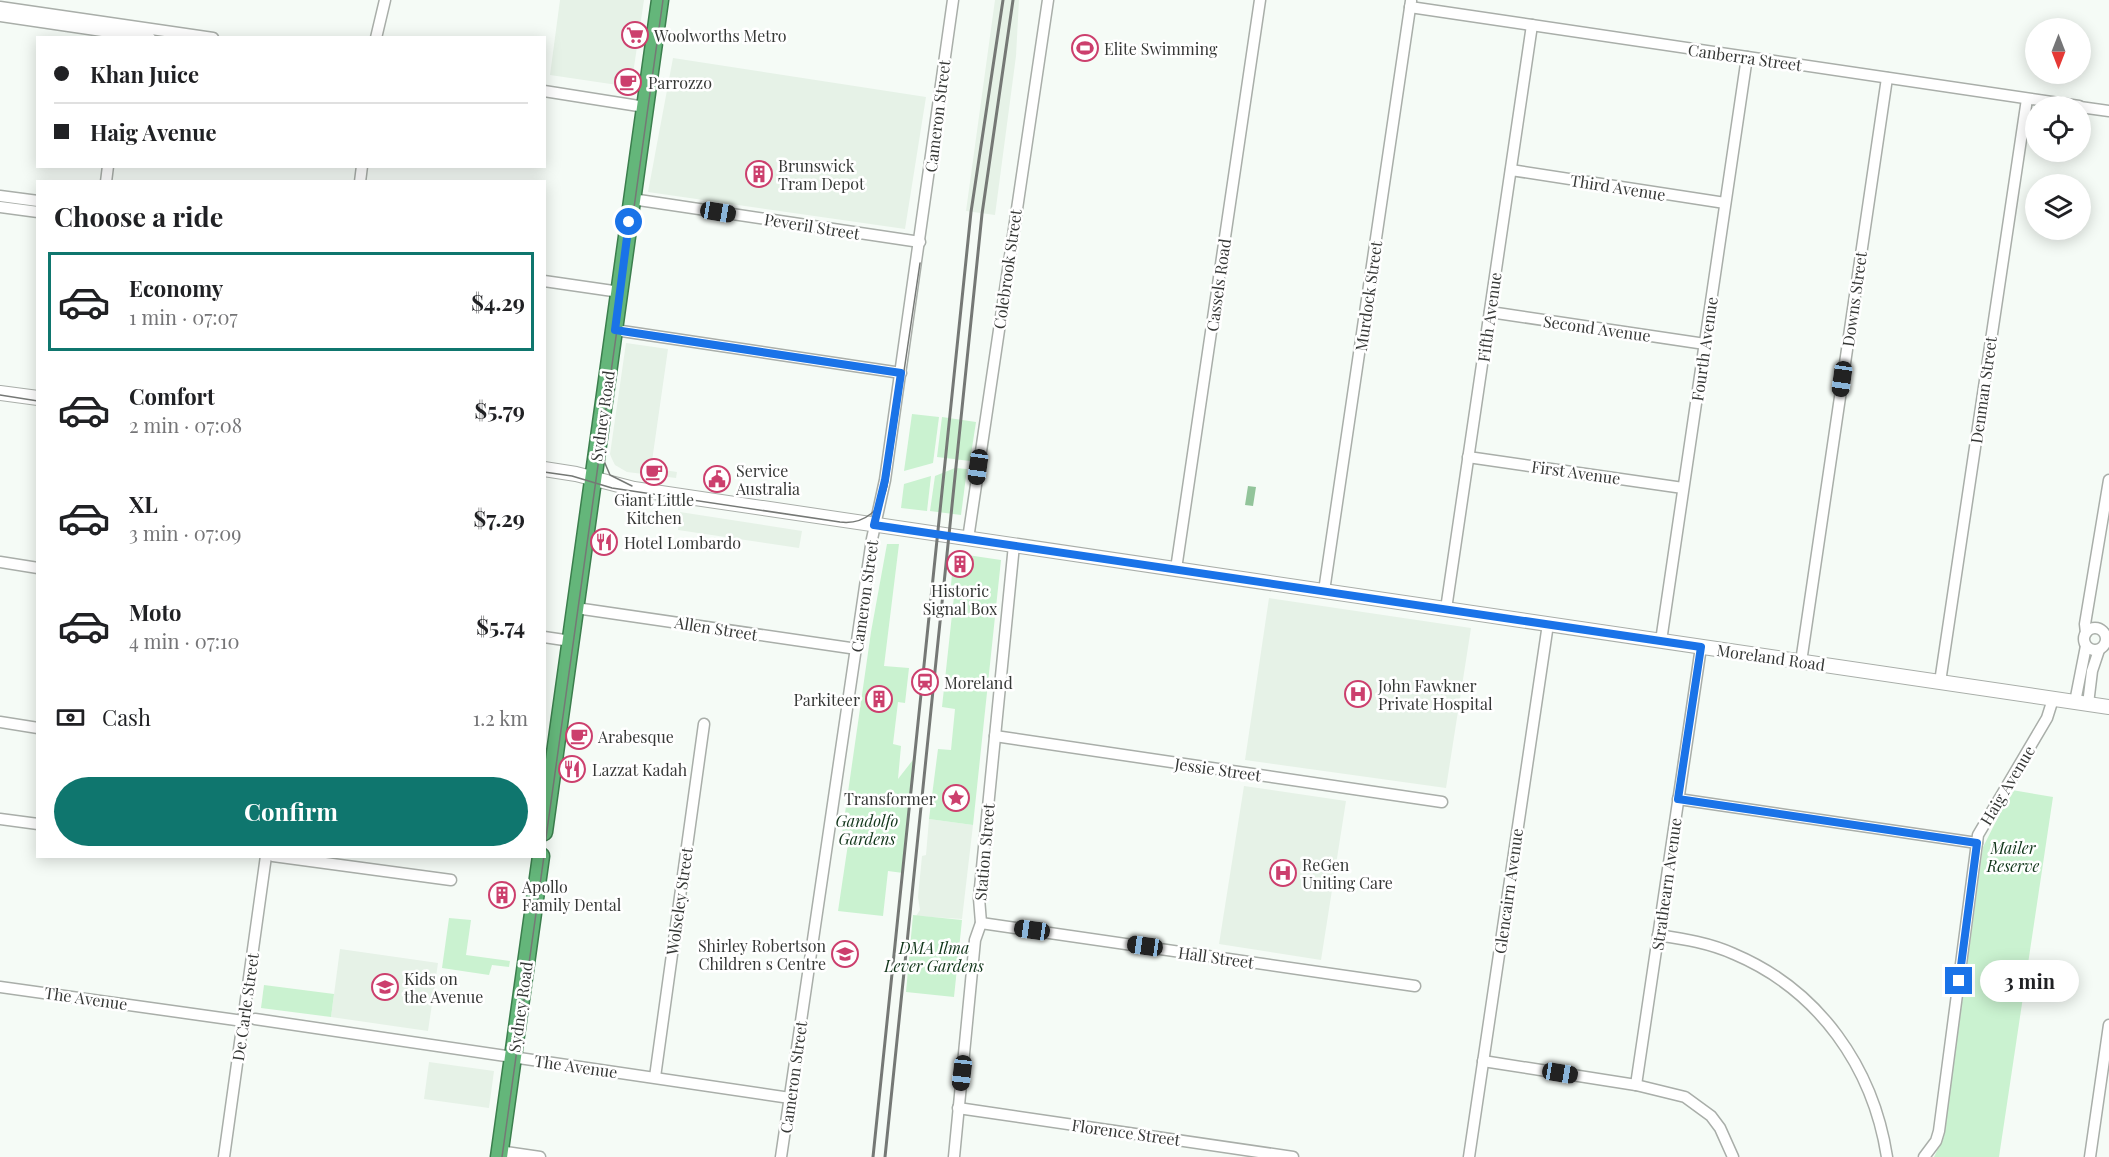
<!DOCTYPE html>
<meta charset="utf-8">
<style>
body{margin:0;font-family:"Playfair Display",serif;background:#f2f2f2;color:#202124;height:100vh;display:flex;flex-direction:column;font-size:22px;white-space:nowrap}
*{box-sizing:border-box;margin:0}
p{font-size:20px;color:#757577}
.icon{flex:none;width:33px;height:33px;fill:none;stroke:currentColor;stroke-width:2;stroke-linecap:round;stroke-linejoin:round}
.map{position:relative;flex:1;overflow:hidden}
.side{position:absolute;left:36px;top:180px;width:510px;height:678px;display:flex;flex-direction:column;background:#fff;border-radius:0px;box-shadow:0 3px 15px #0003}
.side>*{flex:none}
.top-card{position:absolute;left:36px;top:36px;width:510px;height:132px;border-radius:0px;box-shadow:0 3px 15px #0003;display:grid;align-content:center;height:132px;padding:0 18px;background:#fff}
.needle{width:39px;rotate:180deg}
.controls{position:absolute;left:2025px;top:18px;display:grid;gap:12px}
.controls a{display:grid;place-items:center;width:66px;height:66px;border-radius:50%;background:#fff;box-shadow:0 3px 15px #0003;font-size:30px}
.end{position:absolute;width:27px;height:27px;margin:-14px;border:8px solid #1a73e8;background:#fff;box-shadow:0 0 0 3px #fff}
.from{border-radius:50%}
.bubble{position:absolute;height:42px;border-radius:21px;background:#fff;box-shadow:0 3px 15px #0003;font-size:20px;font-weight:700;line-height:42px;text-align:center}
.car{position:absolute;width:18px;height:36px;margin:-18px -9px;border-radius:8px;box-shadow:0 0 4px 2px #0007;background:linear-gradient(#222 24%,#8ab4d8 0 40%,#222 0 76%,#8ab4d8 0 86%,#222 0)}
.top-card b{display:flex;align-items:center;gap:21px;height:57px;font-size:22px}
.top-card b+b{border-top:2px solid #e0e0e0}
.top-card i{width:15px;height:15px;background:#202124}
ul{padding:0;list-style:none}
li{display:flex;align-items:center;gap:18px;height:99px;margin:0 12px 9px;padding:0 6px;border:3px solid transparent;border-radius:0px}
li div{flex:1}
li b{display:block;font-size:22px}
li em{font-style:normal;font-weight:700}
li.on{border-color:#0f766e}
li>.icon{width:54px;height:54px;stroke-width:1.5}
h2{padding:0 18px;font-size:27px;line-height:72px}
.pay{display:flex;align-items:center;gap:15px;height:66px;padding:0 18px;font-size:22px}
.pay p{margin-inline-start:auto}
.button{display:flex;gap:12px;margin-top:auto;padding:12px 18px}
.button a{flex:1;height:69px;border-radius:36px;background:#0f766e;color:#fff;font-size:24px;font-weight:700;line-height:69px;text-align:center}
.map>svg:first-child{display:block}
</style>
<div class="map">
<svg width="2109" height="1157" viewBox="0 0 2109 1157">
<rect width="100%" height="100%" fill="#f5fbf6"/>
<g fill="#e6f2e7">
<path d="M560,0H644L631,87L550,75Z"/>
<path d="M995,0H1019L1016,56L995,215L966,211Z"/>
<path d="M673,58L926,97L905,229L648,192Z"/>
<path d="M626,343L668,349L651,468L677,472L676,478L627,472L615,465L612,459L610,454Z"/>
<path d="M680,512L802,531L799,548L678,530Z"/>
<path d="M1269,598L1471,628L1446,788L1245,760Z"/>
<path d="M1244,786L1346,801L1321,960L1219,944Z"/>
<path d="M929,819L973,825L962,919L916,916L920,910L918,897L922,856L926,855Z"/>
<path d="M340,949L438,963L428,1031L331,1017Z"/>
<path d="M429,1062L494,1071L489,1108L424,1099Z"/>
</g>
<g fill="#caf2d0">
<path d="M912,414L939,417L933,463L904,471Z"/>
<path d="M942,417L976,422L970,461L937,457Z"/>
<path d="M955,468L967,469L961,515L930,511L935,476Z"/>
<path d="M931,476L927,511L901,508L904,484Z"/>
<path d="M887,544H899L884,666L909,668L905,703L898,702L893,744L901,746L898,779L916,756L903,873L888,871L883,916L838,911L848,844L842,834L871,632Z"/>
<path d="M954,553L1001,560L973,825L929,819L938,749L951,750L955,709L942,707L954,596L950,595Z"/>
<path d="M2012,790L2053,797L1999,1157H1934L1944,1136L1983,847Z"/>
<path d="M913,915L962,920L954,997L906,992Z"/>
<path d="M449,918L471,920L466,955L510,961L509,967L492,965L489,975L442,968Z"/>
<path d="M264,985L334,994L331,1017L261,1008Z"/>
</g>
<path fill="#92c49a" d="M1248,486L1256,487L1253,506L1245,505Z"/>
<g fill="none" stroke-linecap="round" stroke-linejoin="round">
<defs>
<g id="minor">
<path d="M0,7L213,38"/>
<path d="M1410,7L2079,106"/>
<path d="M0,16L150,38"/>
<path d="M376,38L385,0"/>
<path d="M544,91L645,107"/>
<path d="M2080,107L2109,111"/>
<path d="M1511,170L1725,203"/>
<path d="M106,182L108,166"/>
<path d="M360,182L362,166"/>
<path d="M0,196L38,201"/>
<path d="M632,199L920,242"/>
<path d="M0,207L38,212"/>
<path d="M544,281L620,292"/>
<path d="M1490,312L1705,344"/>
<path d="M615,330L901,373"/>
<path d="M1468,457L1683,488"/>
<path d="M968,539L1048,0"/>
<path d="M0,562L38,568"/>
<path d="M1176,569L1260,0"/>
<path d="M1324,591L1411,1"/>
<path d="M576,608L857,649"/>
<path d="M1446,609L1532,25"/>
<circle cx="2095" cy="639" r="11"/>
<path d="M2086,633L2085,624L2109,480"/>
<path d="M544,637L571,641"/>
<path d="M1661,641L1747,57"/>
<path d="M1801,662L1887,78"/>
<path d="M1940,682L2027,99"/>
<path d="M2075,702L2086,646"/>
<path d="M2088,704L2092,671L2099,650"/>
<path d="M0,722L38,728"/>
<path d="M995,736L1442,802"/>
<path d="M1678,799L1977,843"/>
<path d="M0,819L38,824"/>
<path d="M273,856L451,880"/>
<path d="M981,923L1415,986"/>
<path d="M1658,935C1684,939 1710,943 1734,954C1819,990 1873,1067 1887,1157"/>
<path d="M0,987L243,1021"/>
<path d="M255,1019L790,1098"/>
<path d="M1483,1061L1636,1085L1685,1097L1711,1116L1720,1128L1733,1157"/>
<path d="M655,1077L704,724"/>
<path d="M1636,1085L1701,647"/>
<path d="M958,1108L1293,1157"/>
<path d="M500,1151L540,1157"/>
<path d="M224,1157L266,856"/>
<path d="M781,1157L872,539L885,480L953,0"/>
<path d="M954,1157L975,940L981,923L979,898L1014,545"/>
<path d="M1469,1157L1548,624"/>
<path d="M1924,1157L1936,1141L1939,1131L1978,835L2047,718L2053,699"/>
<path d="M2090,1157L2109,1025"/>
</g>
<g id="secondary">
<path d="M0,393L38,398"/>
<path d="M544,469L576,474L634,489L2109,707"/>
</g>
<g id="trunk">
<path d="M544,832L660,0"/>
<path d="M499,1157L541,856"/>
</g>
</defs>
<use href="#minor" stroke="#a9aea9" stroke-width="13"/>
<use href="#secondary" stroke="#a9aea9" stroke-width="16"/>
<use href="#trunk" stroke="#3b7e4d" stroke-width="19"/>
<use href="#minor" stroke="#fff" stroke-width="10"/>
<use href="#secondary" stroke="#fff" stroke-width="14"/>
<use href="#trunk" stroke="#64b67a" stroke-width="16"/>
<g stroke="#757875" stroke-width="1.5">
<path d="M0,395L38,401"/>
<path d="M601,454L610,475L632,486"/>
<path d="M544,472L572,476L612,488L840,522C865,525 882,509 887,486L920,263"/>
<path d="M544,852L663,0"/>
<path d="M502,1157L544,856"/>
</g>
<g stroke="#757875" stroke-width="3">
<path d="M873,1157L971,212L1003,0"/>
<path d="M885,1157L982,214L1013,0"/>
</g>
</g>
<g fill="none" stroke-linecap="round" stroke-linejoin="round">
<path stroke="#1a73e8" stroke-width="8" d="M629,222L615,330L901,373L885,480L874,525L1701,647L1678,799L1977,843L1959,981"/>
</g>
<defs>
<symbol id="supermarket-ring" viewBox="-11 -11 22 22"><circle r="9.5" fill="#fff" stroke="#cc3f6d" stroke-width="1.5"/><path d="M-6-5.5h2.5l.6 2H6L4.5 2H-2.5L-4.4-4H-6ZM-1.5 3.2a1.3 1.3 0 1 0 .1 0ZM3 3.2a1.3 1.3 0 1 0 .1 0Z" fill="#cc3f6d"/></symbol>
<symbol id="stadium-ring" viewBox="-11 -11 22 22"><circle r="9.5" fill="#fff" stroke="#cc3f6d" stroke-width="1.5"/><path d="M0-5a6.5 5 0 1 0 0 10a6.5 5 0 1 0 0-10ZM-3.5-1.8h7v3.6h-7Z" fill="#cc3f6d"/></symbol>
<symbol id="cafe-ring" viewBox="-11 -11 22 22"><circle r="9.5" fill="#fff" stroke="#cc3f6d" stroke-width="1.5"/><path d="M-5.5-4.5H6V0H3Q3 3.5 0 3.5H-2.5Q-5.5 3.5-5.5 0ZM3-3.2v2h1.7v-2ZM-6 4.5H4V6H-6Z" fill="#cc3f6d"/></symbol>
<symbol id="building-ring" viewBox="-11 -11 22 22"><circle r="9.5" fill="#fff" stroke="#cc3f6d" stroke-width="1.5"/><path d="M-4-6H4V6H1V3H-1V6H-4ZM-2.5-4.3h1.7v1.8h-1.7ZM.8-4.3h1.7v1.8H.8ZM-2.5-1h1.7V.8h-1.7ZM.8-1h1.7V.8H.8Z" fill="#cc3f6d"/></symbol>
<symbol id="civic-ring" viewBox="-11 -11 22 22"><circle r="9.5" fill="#fff" stroke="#cc3f6d" stroke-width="1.5"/><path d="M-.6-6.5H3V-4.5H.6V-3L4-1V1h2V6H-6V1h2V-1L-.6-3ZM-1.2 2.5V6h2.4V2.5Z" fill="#cc3f6d"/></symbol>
<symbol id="restaurant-ring" viewBox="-11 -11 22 22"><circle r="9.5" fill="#fff" stroke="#cc3f6d" stroke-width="1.5"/><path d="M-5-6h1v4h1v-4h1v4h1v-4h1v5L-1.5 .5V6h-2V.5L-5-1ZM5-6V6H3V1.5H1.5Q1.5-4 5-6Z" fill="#cc3f6d"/></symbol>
<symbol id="station-ring" viewBox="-11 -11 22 22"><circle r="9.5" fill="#fff" stroke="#cc3f6d" stroke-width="1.5"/><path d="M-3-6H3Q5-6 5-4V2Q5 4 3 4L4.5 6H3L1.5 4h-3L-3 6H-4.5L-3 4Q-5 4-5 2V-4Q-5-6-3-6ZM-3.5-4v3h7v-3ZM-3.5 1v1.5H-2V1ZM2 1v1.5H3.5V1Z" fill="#cc3f6d"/></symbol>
<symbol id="hospital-ring" viewBox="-11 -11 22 22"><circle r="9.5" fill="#fff" stroke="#cc3f6d" stroke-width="1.5"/><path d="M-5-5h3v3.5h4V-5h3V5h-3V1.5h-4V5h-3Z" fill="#cc3f6d"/></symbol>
<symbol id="sight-ring" viewBox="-11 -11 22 22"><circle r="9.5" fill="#fff" stroke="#cc3f6d" stroke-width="1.5"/><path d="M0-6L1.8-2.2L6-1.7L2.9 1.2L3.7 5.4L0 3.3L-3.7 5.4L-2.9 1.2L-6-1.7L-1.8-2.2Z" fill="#cc3f6d"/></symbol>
<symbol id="school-ring" viewBox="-11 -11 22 22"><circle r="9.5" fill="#fff" stroke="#cc3f6d" stroke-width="1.5"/><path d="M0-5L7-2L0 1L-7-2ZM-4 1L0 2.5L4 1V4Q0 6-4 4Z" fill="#cc3f6d"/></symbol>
</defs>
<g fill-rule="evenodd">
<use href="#supermarket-ring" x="620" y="20" width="30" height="30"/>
<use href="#stadium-ring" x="1070" y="33" width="30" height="30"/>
<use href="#cafe-ring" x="613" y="67" width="30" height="30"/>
<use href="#building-ring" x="744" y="159" width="30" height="30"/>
<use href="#cafe-ring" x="639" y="457" width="30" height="30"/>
<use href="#civic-ring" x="702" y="464" width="30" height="30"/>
<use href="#restaurant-ring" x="589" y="527" width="30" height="30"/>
<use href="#building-ring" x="945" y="549" width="30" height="30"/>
<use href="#station-ring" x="910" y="667" width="30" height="30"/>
<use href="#hospital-ring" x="1343" y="679" width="30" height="30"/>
<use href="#building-ring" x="864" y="684" width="30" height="30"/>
<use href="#cafe-ring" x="564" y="721" width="30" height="30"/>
<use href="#restaurant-ring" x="557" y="754" width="30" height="30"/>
<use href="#sight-ring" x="941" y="783" width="30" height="30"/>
<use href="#hospital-ring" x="1268" y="858" width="30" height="30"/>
<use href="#building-ring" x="487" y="880" width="30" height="30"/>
<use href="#school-ring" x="830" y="939" width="30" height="30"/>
<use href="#school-ring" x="370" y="972" width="30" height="30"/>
</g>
<g text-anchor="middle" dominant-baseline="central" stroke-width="5" stroke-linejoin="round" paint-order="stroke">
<g font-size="16" fill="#363836" stroke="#fff" text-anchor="start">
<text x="654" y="35">Woolworths Metro</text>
<text x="1104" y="48">Elite Swimming</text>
<text x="648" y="82">Parrozzo</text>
<text x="778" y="165">Brunswick<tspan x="778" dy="18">Tram Depot</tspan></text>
<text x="736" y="470">Service<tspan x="736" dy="18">Australia</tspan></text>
<text x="654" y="499" text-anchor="middle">Giant Little<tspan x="654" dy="18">Kitchen</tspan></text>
<text x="624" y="542">Hotel Lombardo</text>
<text x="960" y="590" text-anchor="middle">Historic<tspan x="960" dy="18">Signal Box</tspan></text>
<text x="944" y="682">Moreland</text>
<text x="1378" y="685">John Fawkner<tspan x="1378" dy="18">Private Hospital</tspan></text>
<text x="860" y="699" text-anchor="end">Parkiteer</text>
<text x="598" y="736">Arabesque</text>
<text x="592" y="769">Lazzat Kadah</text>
<text x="936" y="798" text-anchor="end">Transformer</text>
<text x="1302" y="864">ReGen<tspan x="1302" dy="18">Uniting Care</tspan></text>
<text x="522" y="886">Apollo<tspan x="522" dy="18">Family Dental</tspan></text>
<text x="826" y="945" text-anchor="end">Shirley Robertson<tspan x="826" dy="18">Children s Centre</tspan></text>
<text x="404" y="978">Kids on<tspan x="404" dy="18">the Avenue</tspan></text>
</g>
<g font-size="16" fill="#363836" stroke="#fff">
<text transform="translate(1745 57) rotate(8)">Canberra Street</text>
<text transform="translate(937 116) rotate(-83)">Cameron Street</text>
<text transform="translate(1618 187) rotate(9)">Third Avenue</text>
<text transform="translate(812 226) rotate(9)">Peveril Street</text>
<text transform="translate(1007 269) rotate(-82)">Colebrook Street</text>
<text transform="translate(1218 285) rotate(-82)">Cassels Road</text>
<text transform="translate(1368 296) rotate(-82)">Murdock Street</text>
<text transform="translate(1854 299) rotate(-82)">Downs Street</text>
<text transform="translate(1489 317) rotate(-82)">Fifth Avenue</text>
<text transform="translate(1597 328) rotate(8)">Second Avenue</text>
<text transform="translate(1704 349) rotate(-82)">Fourth Avenue</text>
<text transform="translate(1983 390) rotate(-82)">Denman Street</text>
<text transform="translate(602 416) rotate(-82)">Sydney Road</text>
<text transform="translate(1576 472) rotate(8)">First Avenue</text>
<text transform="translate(864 596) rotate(-82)">Cameron Street</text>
<text transform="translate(716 628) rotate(9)">Allen Street</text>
<text transform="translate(1771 657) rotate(8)">Moreland Road</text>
<text transform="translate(1218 769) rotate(8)">Jessie Street</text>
<text transform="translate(2007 785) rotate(-59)">Haig Avenue</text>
<text transform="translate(984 852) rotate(-85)">Station Street</text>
<text transform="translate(1666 884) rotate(-82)">Strathearn Avenue</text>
<text transform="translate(1508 891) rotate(-82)">Glencairn Avenue</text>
<text transform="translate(679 901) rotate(-82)">Wolseley Street</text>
<text transform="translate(1216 957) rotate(8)">Hall Street</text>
<text transform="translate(86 998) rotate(8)">The Avenue</text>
<text transform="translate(245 1007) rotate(-82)">De Carle Street</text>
<text transform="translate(520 1007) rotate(-82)">Sydney Road</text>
<text transform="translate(576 1066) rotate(8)">The Avenue</text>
<text transform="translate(793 1077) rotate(-82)">Cameron Street</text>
<text transform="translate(1126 1132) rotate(8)">Florence Street</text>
</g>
<g font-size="16" font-style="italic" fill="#103519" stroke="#fff">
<text x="867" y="820">Gandolfo<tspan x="867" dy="18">Gardens</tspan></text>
<text x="2013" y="847">Mailer<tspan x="2013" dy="18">Reserve</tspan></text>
<text x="934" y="947">DMA Ilma<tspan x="934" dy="18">Lever Gardens</tspan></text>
</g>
</g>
</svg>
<div class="controls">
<a><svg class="needle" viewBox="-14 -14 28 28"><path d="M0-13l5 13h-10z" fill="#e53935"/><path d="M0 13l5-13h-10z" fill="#757577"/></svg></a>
<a><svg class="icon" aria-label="locate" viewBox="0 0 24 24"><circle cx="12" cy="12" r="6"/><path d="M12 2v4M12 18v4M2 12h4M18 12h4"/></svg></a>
<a><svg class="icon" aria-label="layers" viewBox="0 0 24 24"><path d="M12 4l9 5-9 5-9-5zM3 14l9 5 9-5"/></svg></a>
</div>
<i class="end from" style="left:629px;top:222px"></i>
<i class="end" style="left:1959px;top:981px"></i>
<div class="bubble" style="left:1980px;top:960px;width:99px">3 min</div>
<i class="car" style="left:718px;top:212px;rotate:99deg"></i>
<i class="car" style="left:1842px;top:379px;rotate:188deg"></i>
<i class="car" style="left:978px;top:467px;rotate:188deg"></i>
<i class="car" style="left:1032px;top:930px;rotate:278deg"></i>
<i class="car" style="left:1145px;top:946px;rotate:278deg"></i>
<i class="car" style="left:962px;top:1073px;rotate:187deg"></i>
<i class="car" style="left:1560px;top:1073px;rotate:99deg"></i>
<div class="top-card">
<b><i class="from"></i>Khan Juice</b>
<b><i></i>Haig Avenue</b>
</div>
<section class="side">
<h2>Choose a ride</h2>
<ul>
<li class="on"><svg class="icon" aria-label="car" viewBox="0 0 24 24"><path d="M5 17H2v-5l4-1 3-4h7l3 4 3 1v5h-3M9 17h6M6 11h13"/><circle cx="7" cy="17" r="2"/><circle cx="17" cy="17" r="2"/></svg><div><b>Economy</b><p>1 min · 07:07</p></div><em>$4.29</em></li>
<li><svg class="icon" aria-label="car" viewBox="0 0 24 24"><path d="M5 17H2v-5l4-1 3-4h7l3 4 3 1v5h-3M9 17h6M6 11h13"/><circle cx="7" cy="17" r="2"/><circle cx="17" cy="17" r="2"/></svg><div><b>Comfort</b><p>2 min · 07:08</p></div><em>$5.79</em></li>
<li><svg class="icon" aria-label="car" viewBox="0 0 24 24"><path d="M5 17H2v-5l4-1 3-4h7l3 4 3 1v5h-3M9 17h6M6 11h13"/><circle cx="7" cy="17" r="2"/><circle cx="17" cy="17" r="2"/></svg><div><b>XL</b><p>3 min · 07:09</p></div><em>$7.29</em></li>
<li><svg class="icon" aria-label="car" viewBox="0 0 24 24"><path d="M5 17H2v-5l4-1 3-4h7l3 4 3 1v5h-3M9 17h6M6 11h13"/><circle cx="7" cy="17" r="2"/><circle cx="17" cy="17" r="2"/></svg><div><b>Moto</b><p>4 min · 07:10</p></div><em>$5.74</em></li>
</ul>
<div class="pay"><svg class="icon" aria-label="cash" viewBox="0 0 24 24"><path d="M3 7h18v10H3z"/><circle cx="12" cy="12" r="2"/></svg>Cash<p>1.2 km</p></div>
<div class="button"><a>Confirm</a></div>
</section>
</div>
